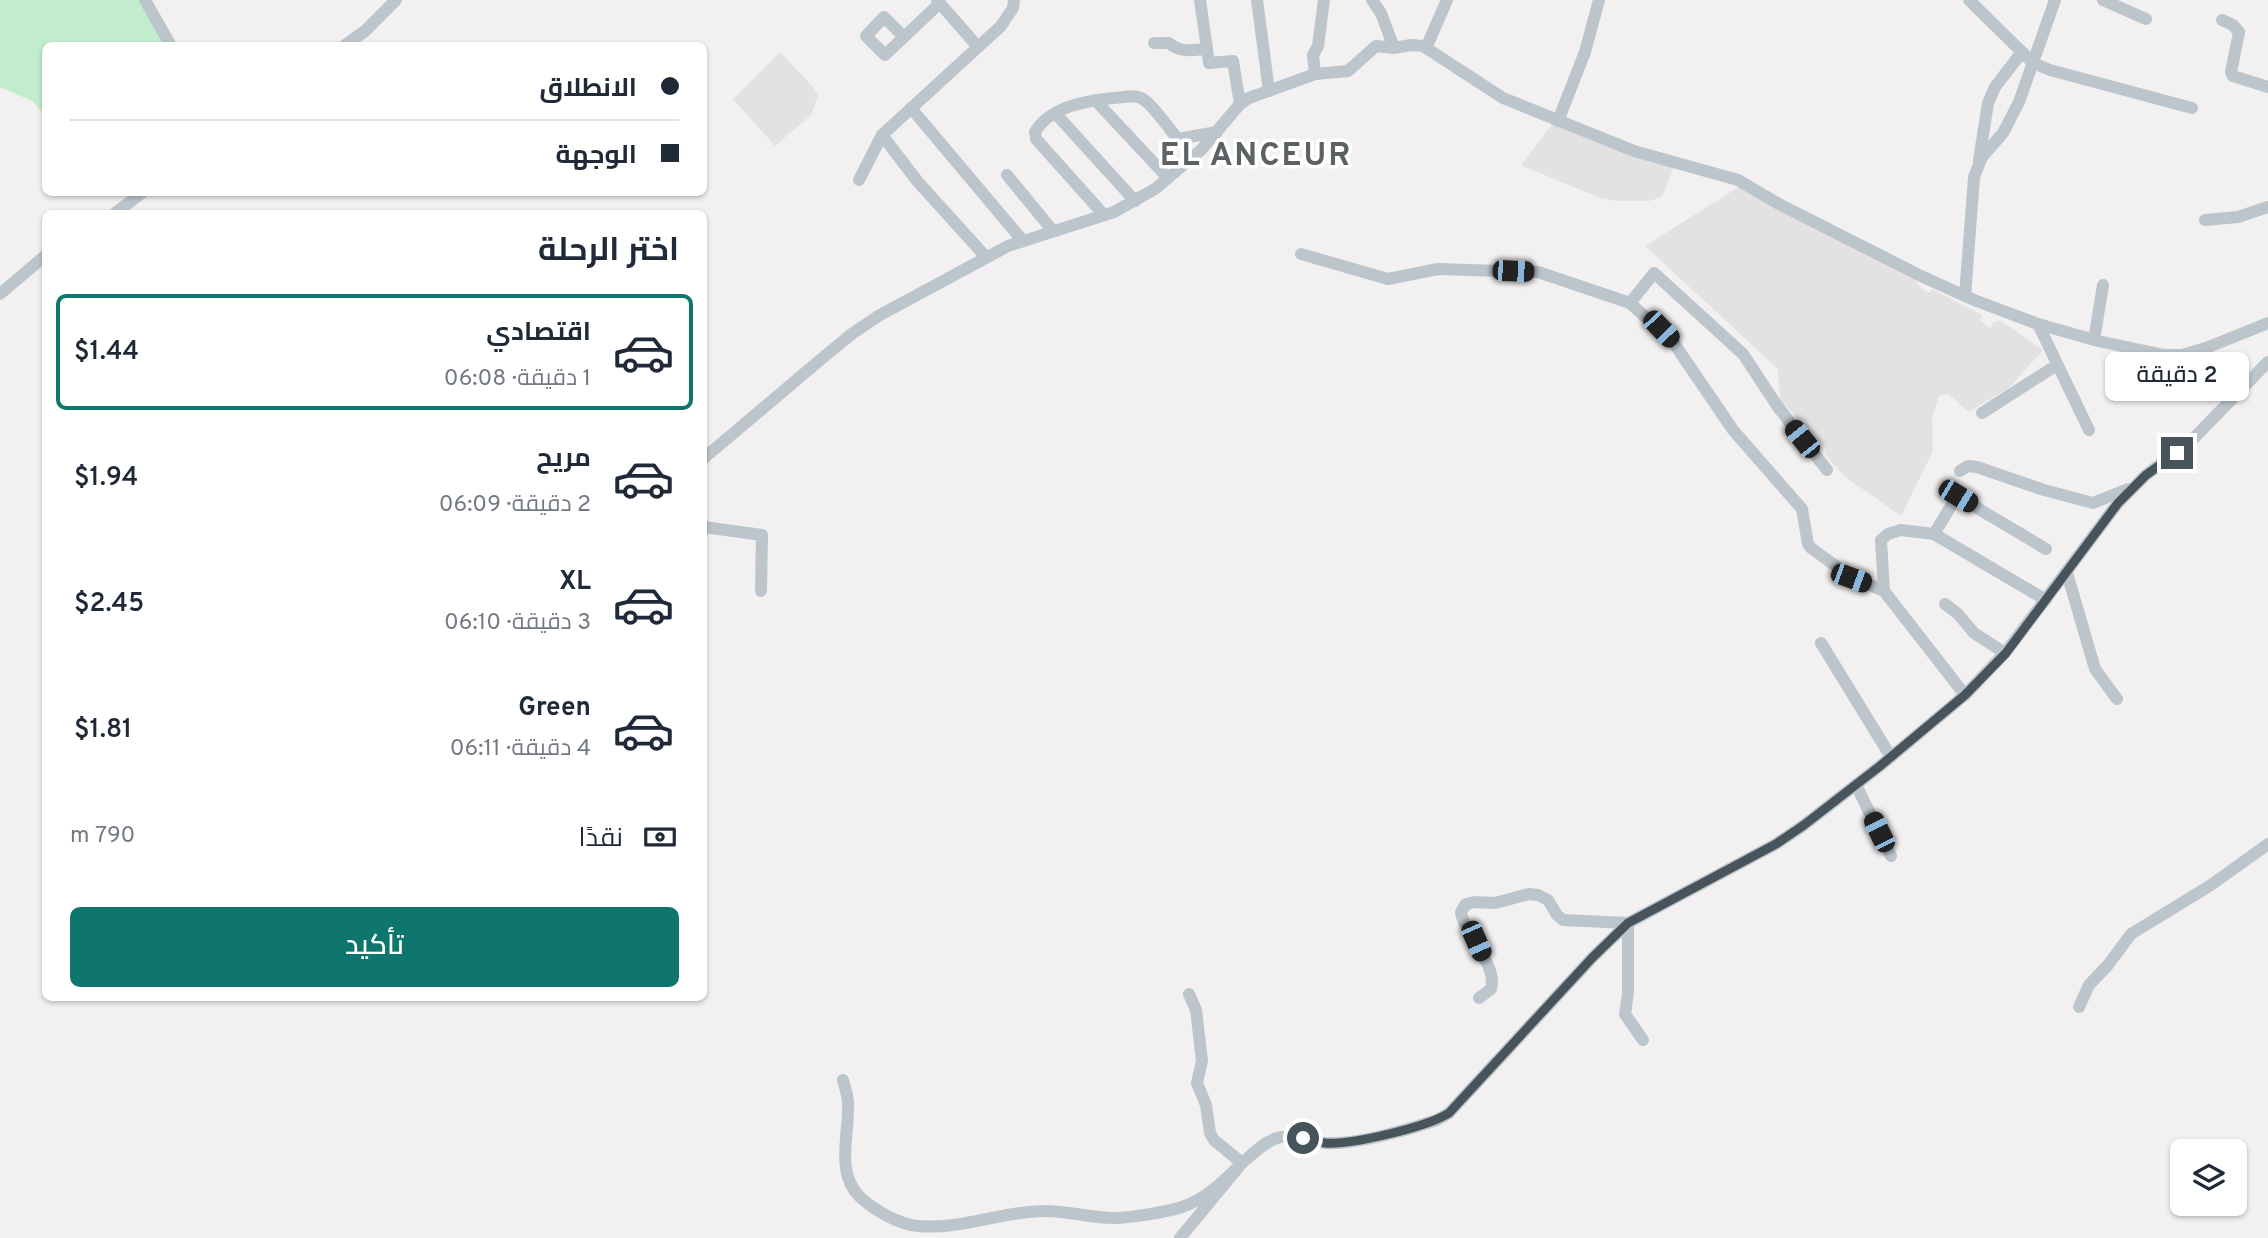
<!DOCTYPE html>
<html lang="ar">
<meta charset="utf-8">
<style>
body{margin:0;font-family:Overpass,Cairo,sans-serif;background:#f6f6f7;color:#1f2937;direction:rtl;height:100vh;display:flex;flex-direction:column;font-size:26px;white-space:nowrap}
*{box-sizing:border-box;margin:0}
p{font-size:23px;color:#747a83}
.icon{flex:none;width:38px;height:38px;fill:none;stroke:currentColor;stroke-width:2;stroke-linecap:round;stroke-linejoin:round}
.map{position:relative;flex:1;overflow:hidden;direction:ltr}
.side{position:absolute;left:42px;top:210px;width:665px;height:791px;display:flex;flex-direction:column;background:#fff;border-radius:10px;box-shadow:0 2px 5px #0004;direction:rtl}
.side>*{flex:none}
.top-card{position:absolute;left:42px;top:42px;width:665px;height:154px;border-radius:10px;box-shadow:0 2px 5px #0004;direction:rtl;display:grid;align-content:center;height:154px;padding:0 28px;background:#fff}
.fabs{position:absolute;left:2170px;top:1139px;display:grid;gap:14px}
.fabs a{display:grid;place-items:center;width:77px;height:77px;border-radius:10px;background:#fff;box-shadow:0 2px 5px #0004;font-size:35px}
.end{position:absolute;width:32px;height:32px;margin:-16px;border:9px solid #48545c;background:#fff;box-shadow:0 0 0 4px #fff}
.from{border-radius:50%}
.bubble{position:absolute;height:49px;border-radius:10px;background:#fff;box-shadow:0 2px 5px #0004;font-size:23px;font-weight:600;line-height:49px;text-align:center;direction:rtl}
.car{position:absolute;width:21px;height:42px;margin:-21px -10px;border-radius:9px;box-shadow:0 0 5px 2px #0007;background:linear-gradient(#222 24%,#8ab4d8 0 40%,#222 0 76%,#8ab4d8 0 86%,#222 0)}
.top-card b{display:flex;align-items:center;gap:24px;height:66px;font-size:26px}
.top-card b+b{border-top:2px solid #e0e1e3}
.top-card i{width:18px;height:18px;background:#1f2937}
ul{padding:0;list-style:none}
li{display:flex;align-items:center;gap:21px;height:116px;margin:0 14px 10px;padding:0 14px;border:4px solid transparent;border-radius:10px}
li div{flex:1}
li b{display:block;font-size:26px}
li em{font-style:normal;font-weight:600}
li.current{border-color:#0f766e}
li>.icon{width:63px;height:63px;stroke-width:1.5}
h2{padding:0 28px;font-size:32px;line-height:84px}
.pay{display:flex;align-items:center;gap:18px;height:77px;padding:0 28px;font-size:26px}
.pay p{margin-inline-start:auto}
.button{display:flex;gap:14px;margin-top:auto;padding:14px 28px}
.button a{flex:1;height:80px;border-radius:10px;background:#0f766e;color:#fff;font-size:28px;font-weight:600;line-height:80px;text-align:center}
.map>svg:first-child{display:block}
</style>
<div class="map">
<svg width="2268" height="1238" viewBox="0 0 2268 1238">
<rect width="100%" height="100%" fill="#f2f0f0"/>
<g fill="#e3e1e1">
<path d="M780,52L813,87L818,95L811,115L775,146L733,99Z"/>
<path d="M1553,123L1674,167L1662,197L1649,201H1617L1600,198L1521,165Z"/>
<path d="M1742,185L1916,279L1917,284L1929,293L1932,289L1982,315L1980,320L1990,328L1994,322L2001,321L2043,350L2009,388L1969,412L1948,394L1939,396L1932,418L1933,451L1901,516L1844,476L1825,454L1827,450L1780,400L1778,369L1645,246Z"/>
</g>
<path fill="#c1edce" d="M0,0H140L166,45L46,46V110L43,113L32,101L0,87Z"/>
<g fill="none" stroke-linecap="round" stroke-linejoin="round">
<g stroke="#bcc5cc" stroke-width="12">
<path d="M145,0L171,46"/>
<path d="M937,0L978,47"/>
<path d="M1200,0L1209,63L1233,61L1240,104"/>
<path d="M1257,0L1269,91"/>
<path d="M1372,0L1381,13L1394,48"/>
<path d="M1969,0L2033,63L2050,70L2192,108"/>
<path d="M2103,0L2146,19"/>
<path d="M2222,20L2233,25L2239,32L2231,72L2233,76L2268,87"/>
<path d="M904,37L884,17L866,36L885,55L940,3"/>
<path d="M1154,43H1169C1180,53 1192,50 1207,49"/>
<path d="M344,46L365,31L396,0"/>
<path d="M1426,48L1447,0"/>
<path d="M1315,74L1313,55L1318,46L1324,0"/>
<path d="M1095,100L1168,178"/>
<path d="M911,108L1023,241"/>
<path d="M1056,114L1135,201"/>
<path d="M1558,121L1585,52L1599,0"/>
<path d="M882,135L918,182L986,257"/>
<path d="M1979,160L1988,103L1995,87L2022,52"/>
<path d="M1007,175L1053,231"/>
<path d="M859,180L882,135L1001,26L1013,8L1014,0"/>
<path d="M114,214L143,192"/>
<path d="M1104,215L1036,139L1035,132C1050,106 1087,101 1113,98C1122,98 1133,94 1141,98C1152,103 1169,129 1178,139L1217,132"/>
<path d="M2205,220L2238,217L2268,207"/>
<path d="M1301,254L1388,279L1438,269L1538,272L1630,303"/>
<path d="M0,294L46,255"/>
<path d="M1965,296L1974,177L1982,157L2003,133L2019,102L2055,0"/>
<path d="M2038,324L2089,430"/>
<path d="M2094,340L2103,285"/>
<path d="M1982,413L2057,365"/>
<path d="M704,458L826,355L853,333L880,315L1008,246L1114,212L1155,189L1201,150L1240,104L1249,98L1315,74L1348,71L1376,46L1394,48L1411,45L1423,46L1503,98L1634,151L1738,180L1779,204L1921,276L1974,300L2038,324L2098,341L2164,355H2182L2206,348L2268,323"/>
<path d="M1827,470L1778,407L1743,354L1654,273L1630,303L1673,342L1733,430L1802,509L1808,544L1811,548L1851,577L1884,591L1965,695"/>
<path d="M1960,471L1968,466L1977,467L2044,490L2093,503L2128,489"/>
<path d="M704,527L762,535L761,591"/>
<path d="M1934,534L1957,496L2046,549"/>
<path d="M2067,573L2095,669L2117,699"/>
<path d="M1884,591L1881,540L1888,534L1901,530L1934,534L2046,600"/>
<path d="M1945,604L1958,614L1974,633L2005,653"/>
<path d="M1821,643L1891,757"/>
<path d="M1856,785L1891,856"/>
<path d="M1189,994L1196,1010L1202,1061L1197,1083L1206,1105L1210,1133L1214,1140L1242,1163C1253,1154 1264,1142 1277,1138C1293,1133 1309,1142 1325,1143C1355,1145 1408,1130 1437,1120L1449,1113L1592,958L1628,923L1776,844L1804,825L1880,766L1965,695L2005,653L2118,503L2146,475L2193,439L2268,362"/>
<path d="M1479,998L1491,989C1498,964 1464,935 1461,912L1466,904L1475,902L1495,903L1529,894L1538,895L1548,900L1557,915L1563,920L1628,923V993L1625,1014L1643,1040"/>
<path d="M2079,1007L2089,985L2108,965L2131,934L2211,885L2268,844"/>
<path d="M843,1080C845,1087 847,1094 848,1101C850,1133 834,1173 861,1198C876,1211 898,1224 918,1226C961,1230 1002,1211 1045,1211C1068,1211 1091,1218 1114,1218C1130,1218 1167,1212 1182,1207C1206,1199 1225,1180 1242,1163L1180,1238"/>
</g>
</g>
<g fill="none" stroke-linecap="round" stroke-linejoin="round">
<path stroke="#48545c" stroke-width="9" d="M1303,1138C1310,1140 1317,1142 1325,1143C1352,1145 1427,1127 1449,1113L1592,958L1628,923L1776,844L1804,825L1880,766L1965,695L2006,653L2118,503L2146,475L2177,453"/>
</g>
<g text-anchor="middle" dominant-baseline="central" stroke-width="7" stroke-linejoin="round" paint-order="stroke">
<g font-size="32" font-weight="bold" letter-spacing="2" fill="#5c6164" stroke="#fff">
<text x="1256" y="157">EL ANCEUR</text>
</g>
</g>
</svg>
<div class="fabs">
<a><svg class="icon" aria-label="layers" viewBox="0 0 24 24"><path d="M12 4l9 5-9 5-9-5zM3 14l9 5 9-5"/></svg></a>
</div>
<i class="end from" style="left:1303px;top:1138px"></i>
<i class="end" style="left:2177px;top:453px"></i>
<div class="bubble" style="left:2105px;top:352px;width:144px">2 دقيقة</div>
<i class="car" style="left:1513px;top:271px;rotate:92deg"></i>
<i class="car" style="left:1661px;top:329px;rotate:136deg"></i>
<i class="car" style="left:1802px;top:439px;rotate:321deg"></i>
<i class="car" style="left:1958px;top:496px;rotate:121deg"></i>
<i class="car" style="left:1851px;top:578px;rotate:110deg"></i>
<i class="car" style="left:1879px;top:832px;rotate:334deg"></i>
<i class="car" style="left:1476px;top:941px;rotate:156deg"></i>
<div class="top-card">
<b><i class="from"></i>الانطلاق</b>
<b><i></i>الوجهة</b>
</div>
<section class="side">
<h2>اختر الرحلة</h2>
<ul>
<li class="current"><svg class="icon" aria-label="car" viewBox="0 0 24 24"><path d="M5 17H2v-5l4-1 3-4h7l3 4 3 1v5h-3M9 17h6M6 11h13"/><circle cx="7" cy="17" r="2"/><circle cx="17" cy="17" r="2"/></svg><div><b>اقتصادي</b><p>1 دقيقة · 06:08</p></div><em>$1.44</em></li>
<li><svg class="icon" aria-label="car" viewBox="0 0 24 24"><path d="M5 17H2v-5l4-1 3-4h7l3 4 3 1v5h-3M9 17h6M6 11h13"/><circle cx="7" cy="17" r="2"/><circle cx="17" cy="17" r="2"/></svg><div><b>مريح</b><p>2 دقيقة · 06:09</p></div><em>$1.94</em></li>
<li><svg class="icon" aria-label="car" viewBox="0 0 24 24"><path d="M5 17H2v-5l4-1 3-4h7l3 4 3 1v5h-3M9 17h6M6 11h13"/><circle cx="7" cy="17" r="2"/><circle cx="17" cy="17" r="2"/></svg><div><b>XL</b><p>3 دقيقة · 06:10</p></div><em>$2.45</em></li>
<li><svg class="icon" aria-label="car" viewBox="0 0 24 24"><path d="M5 17H2v-5l4-1 3-4h7l3 4 3 1v5h-3M9 17h6M6 11h13"/><circle cx="7" cy="17" r="2"/><circle cx="17" cy="17" r="2"/></svg><div><b>Green</b><p>4 دقيقة · 06:11</p></div><em>$1.81</em></li>
</ul>
<div class="pay"><svg class="icon" aria-label="cash" viewBox="0 0 24 24"><path d="M3 7h18v10H3z"/><circle cx="12" cy="12" r="2"/></svg>نقدًا<p>790 m</p></div>
<div class="button"><a>تأكيد</a></div>
</section>
</div>
